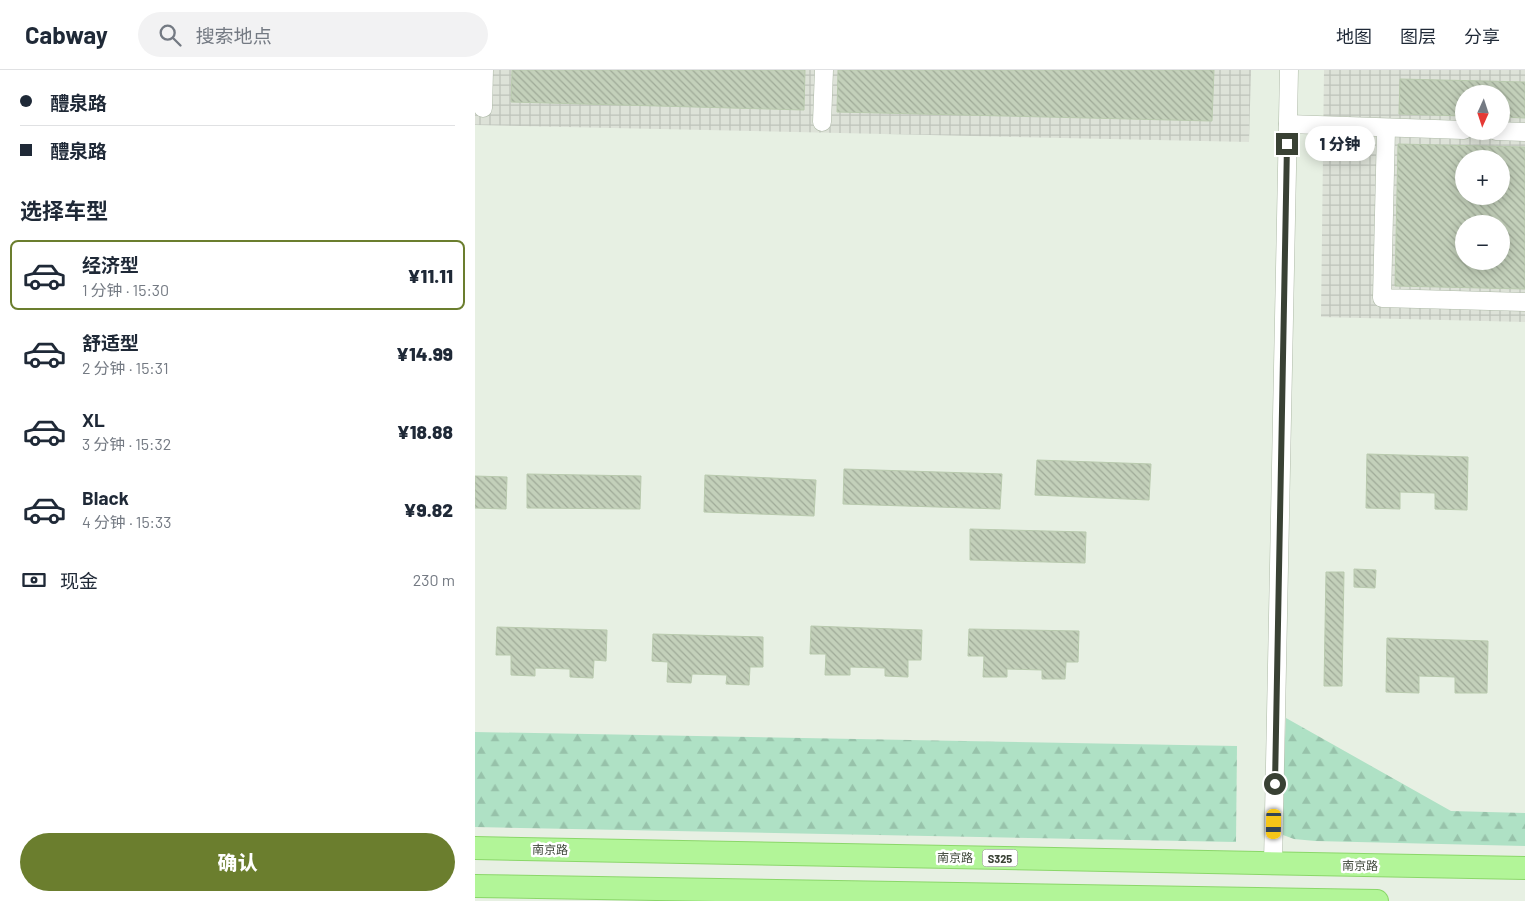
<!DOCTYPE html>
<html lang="zh">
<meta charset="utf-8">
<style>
body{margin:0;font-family:Barlow,"Noto Sans SC",sans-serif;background:#f2f2f3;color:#1f2937;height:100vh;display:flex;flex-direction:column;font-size:19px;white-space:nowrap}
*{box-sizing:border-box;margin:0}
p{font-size:16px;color:#747a83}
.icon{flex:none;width:28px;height:28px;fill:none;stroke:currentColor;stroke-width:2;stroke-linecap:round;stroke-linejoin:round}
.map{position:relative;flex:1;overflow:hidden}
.drawer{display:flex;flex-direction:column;background:#fff;width:475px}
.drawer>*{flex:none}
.guide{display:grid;align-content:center;height:110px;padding:0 20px;background:#fff}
.needle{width:32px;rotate:183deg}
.controls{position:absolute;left:980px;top:15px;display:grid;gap:10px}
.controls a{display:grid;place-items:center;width:55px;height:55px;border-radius:50%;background:#fff;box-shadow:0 2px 12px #0003;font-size:25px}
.end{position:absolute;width:22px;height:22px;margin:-11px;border:6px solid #394134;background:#fff;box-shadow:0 0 0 2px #fff}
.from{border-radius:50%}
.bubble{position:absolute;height:35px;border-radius:18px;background:#fff;box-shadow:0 2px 12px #0003;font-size:16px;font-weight:800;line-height:35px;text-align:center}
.car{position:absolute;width:15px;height:30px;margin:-15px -8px;border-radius:6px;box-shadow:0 0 4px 1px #0007;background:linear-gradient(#f5c518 24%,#345 0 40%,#f5c518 0 76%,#345 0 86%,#f5c518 0)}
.guide b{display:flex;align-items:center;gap:18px;height:48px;font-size:19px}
.guide b+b{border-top:1px solid #e0e1e3}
.guide i{width:12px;height:12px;background:#1f2937}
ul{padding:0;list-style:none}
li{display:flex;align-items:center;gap:15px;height:70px;margin:0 10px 8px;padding:0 10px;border:2px solid transparent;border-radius:8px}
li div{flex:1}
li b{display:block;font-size:19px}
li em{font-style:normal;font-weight:800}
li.on{border-color:#6b7e2e}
li>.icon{width:45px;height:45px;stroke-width:1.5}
h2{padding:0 20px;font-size:22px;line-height:60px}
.pay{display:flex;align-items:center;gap:12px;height:55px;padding:0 20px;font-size:19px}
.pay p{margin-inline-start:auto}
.cta{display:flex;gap:10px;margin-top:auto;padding:10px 20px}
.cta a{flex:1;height:58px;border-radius:30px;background:#6b7e2e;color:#fff;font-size:20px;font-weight:800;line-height:58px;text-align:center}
header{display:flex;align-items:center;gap:30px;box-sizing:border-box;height:70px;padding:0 25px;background:#fff;border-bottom:1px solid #e0e1e3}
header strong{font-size:24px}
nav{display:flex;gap:28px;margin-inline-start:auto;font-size:18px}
.search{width:350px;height:45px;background:#f2f2f3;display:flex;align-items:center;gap:12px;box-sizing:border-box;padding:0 18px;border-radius:28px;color:#747a83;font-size:19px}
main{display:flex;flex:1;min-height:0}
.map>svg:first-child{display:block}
</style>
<header>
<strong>Cabway</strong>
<div class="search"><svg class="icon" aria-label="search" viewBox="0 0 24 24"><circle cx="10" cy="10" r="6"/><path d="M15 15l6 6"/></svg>搜索地点</div>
<nav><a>地图</a><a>图层</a><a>分享</a></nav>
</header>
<main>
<section class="drawer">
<div class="guide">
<b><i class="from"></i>醴泉路</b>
<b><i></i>醴泉路</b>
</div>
<h2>选择车型</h2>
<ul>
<li class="on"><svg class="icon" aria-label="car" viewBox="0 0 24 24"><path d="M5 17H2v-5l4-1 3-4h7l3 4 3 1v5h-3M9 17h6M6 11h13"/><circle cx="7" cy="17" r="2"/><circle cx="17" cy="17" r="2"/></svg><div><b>经济型</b><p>1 分钟 · 15:30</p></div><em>¥11.11</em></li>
<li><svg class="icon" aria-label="car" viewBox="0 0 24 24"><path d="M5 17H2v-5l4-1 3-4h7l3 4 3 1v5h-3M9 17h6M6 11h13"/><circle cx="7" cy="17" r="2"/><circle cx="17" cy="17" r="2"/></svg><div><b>舒适型</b><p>2 分钟 · 15:31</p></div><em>¥14.99</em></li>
<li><svg class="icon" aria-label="car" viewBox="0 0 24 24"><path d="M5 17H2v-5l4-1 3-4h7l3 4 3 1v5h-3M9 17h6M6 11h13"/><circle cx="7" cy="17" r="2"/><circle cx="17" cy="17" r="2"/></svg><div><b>XL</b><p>3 分钟 · 15:32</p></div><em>¥18.88</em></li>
<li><svg class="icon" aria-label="car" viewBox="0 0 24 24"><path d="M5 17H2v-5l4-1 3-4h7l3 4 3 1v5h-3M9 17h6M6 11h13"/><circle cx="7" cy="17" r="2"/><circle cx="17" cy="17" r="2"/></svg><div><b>Black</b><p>4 分钟 · 15:33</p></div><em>¥9.82</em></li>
</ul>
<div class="pay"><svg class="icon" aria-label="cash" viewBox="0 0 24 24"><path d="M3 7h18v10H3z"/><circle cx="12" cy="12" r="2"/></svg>现金<p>230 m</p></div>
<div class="cta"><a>确认</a></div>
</section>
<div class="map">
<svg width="1050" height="831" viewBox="0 0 1050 831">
<defs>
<pattern id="industrial-grid" width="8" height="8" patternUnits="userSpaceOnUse" patternTransform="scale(1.25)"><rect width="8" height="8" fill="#dde2d8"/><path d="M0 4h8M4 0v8" fill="none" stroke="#bec3ba"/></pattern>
<pattern id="forest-firs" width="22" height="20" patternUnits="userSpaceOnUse" patternTransform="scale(1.25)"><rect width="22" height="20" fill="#afe1c5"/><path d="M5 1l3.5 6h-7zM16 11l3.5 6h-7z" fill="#97c2aa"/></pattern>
<pattern id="building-back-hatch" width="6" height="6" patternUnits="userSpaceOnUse" patternTransform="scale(1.25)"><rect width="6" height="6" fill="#c3d0ba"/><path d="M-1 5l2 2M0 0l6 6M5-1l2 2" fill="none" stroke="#9faa98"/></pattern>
</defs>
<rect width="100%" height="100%" fill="#e7f0e3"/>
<g fill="url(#industrial-grid)" fill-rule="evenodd">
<path d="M0,0H776L774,72L0,55Z"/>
<path d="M849,0H1050V252L846,247ZM989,24H1026V61H989ZM989,89H1026V126H989ZM989,154H1026V191H989Z"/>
</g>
<g fill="url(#forest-firs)">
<path d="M811,648L976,741L1050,743V776L840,771L819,769L808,765L806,752Z"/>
<path d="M0,662L762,676L761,772L0,757Z"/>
</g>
<g fill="url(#building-back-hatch)" stroke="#b9caae" fill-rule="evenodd">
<path d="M37,0H330L329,40L36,32Z"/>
<path d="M363,0H739L737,51L362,42Z"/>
<path d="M925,9L1050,12V48L1026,47V24H989V46L924,44Z"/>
<path d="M923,74L1050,77V219L920,216ZM989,89H1026V126H989ZM989,154H1026V191H989Z"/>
<path d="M892,384L993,387L992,440L960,439V423L925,422V439L891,438Z"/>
<path d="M562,390L676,394L674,430L560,425Z"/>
<path d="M369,399L527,404L525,439L368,434Z"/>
<path d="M52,404L166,406L165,439L52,438Z"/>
<path d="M230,405L341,410L339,446L229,442Z"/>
<path d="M0,406L32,407L31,439L0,438Z"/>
<path d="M495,459L611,462L610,493L495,490Z"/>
<path d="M879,499L901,500L900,518L879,517Z"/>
<path d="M851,502H869L867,616H849Z"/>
<path d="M336,556L447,560L446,590H433V607L410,606V598L375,597V605H350L351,584H335Z"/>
<path d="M22,557L132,560L131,591L119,590L118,608L95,607V599L60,598V606L36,605V585H21Z"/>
<path d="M494,559L604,561L603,592H591L590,609H567V600L532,599V607H508L509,586H493Z"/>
<path d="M178,564L288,567V597H275L274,615L251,614L252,605L217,604L216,613L192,612L193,592L177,591Z"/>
<path d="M912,568L1013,571L1012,623H980V607L944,606V623L911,622Z"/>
</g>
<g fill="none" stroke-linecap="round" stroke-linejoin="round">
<defs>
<g id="minor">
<path d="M8,38L9,0"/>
<path d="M347,52L349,0"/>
<path d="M813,54L989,60"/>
<path d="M911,59L907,228L1050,232"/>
<path d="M1021,61L1050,62"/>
<path d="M798,794L814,0"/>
</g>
<g id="major">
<path d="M0,778L1050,798"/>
<path d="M0,816L902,831"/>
</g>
</defs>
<use href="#minor" stroke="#aebaa7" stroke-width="19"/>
<use href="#major" stroke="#8bd76a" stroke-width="24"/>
<use href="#minor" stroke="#fff" stroke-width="18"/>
<use href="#major" stroke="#b2f598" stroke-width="22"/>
</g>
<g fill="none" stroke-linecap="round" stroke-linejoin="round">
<path stroke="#394134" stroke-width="6" d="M800,714L812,74"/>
</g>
<g text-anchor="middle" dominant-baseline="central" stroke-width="5" stroke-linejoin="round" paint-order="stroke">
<rect fill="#fff" stroke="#747a71" stroke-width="1" x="507.5" y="779.5" width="35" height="17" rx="4"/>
<g font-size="11" font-weight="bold" fill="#394134">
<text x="525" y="788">S325</text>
</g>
<g font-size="12" fill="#394134" stroke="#fff">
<text transform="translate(75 779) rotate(1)">南京路</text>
<text transform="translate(480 787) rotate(1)">南京路</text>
<text transform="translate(885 795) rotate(1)">南京路</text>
</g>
</g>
</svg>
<div class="controls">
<a><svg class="needle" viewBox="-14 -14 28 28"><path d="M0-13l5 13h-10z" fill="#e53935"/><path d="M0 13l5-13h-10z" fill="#747a83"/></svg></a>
<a>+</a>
<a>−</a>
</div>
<i class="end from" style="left:800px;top:714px"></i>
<i class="end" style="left:812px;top:74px"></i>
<div class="bubble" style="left:830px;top:56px;width:70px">1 分钟</div>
<i class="car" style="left:799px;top:754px;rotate:181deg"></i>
</div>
</main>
